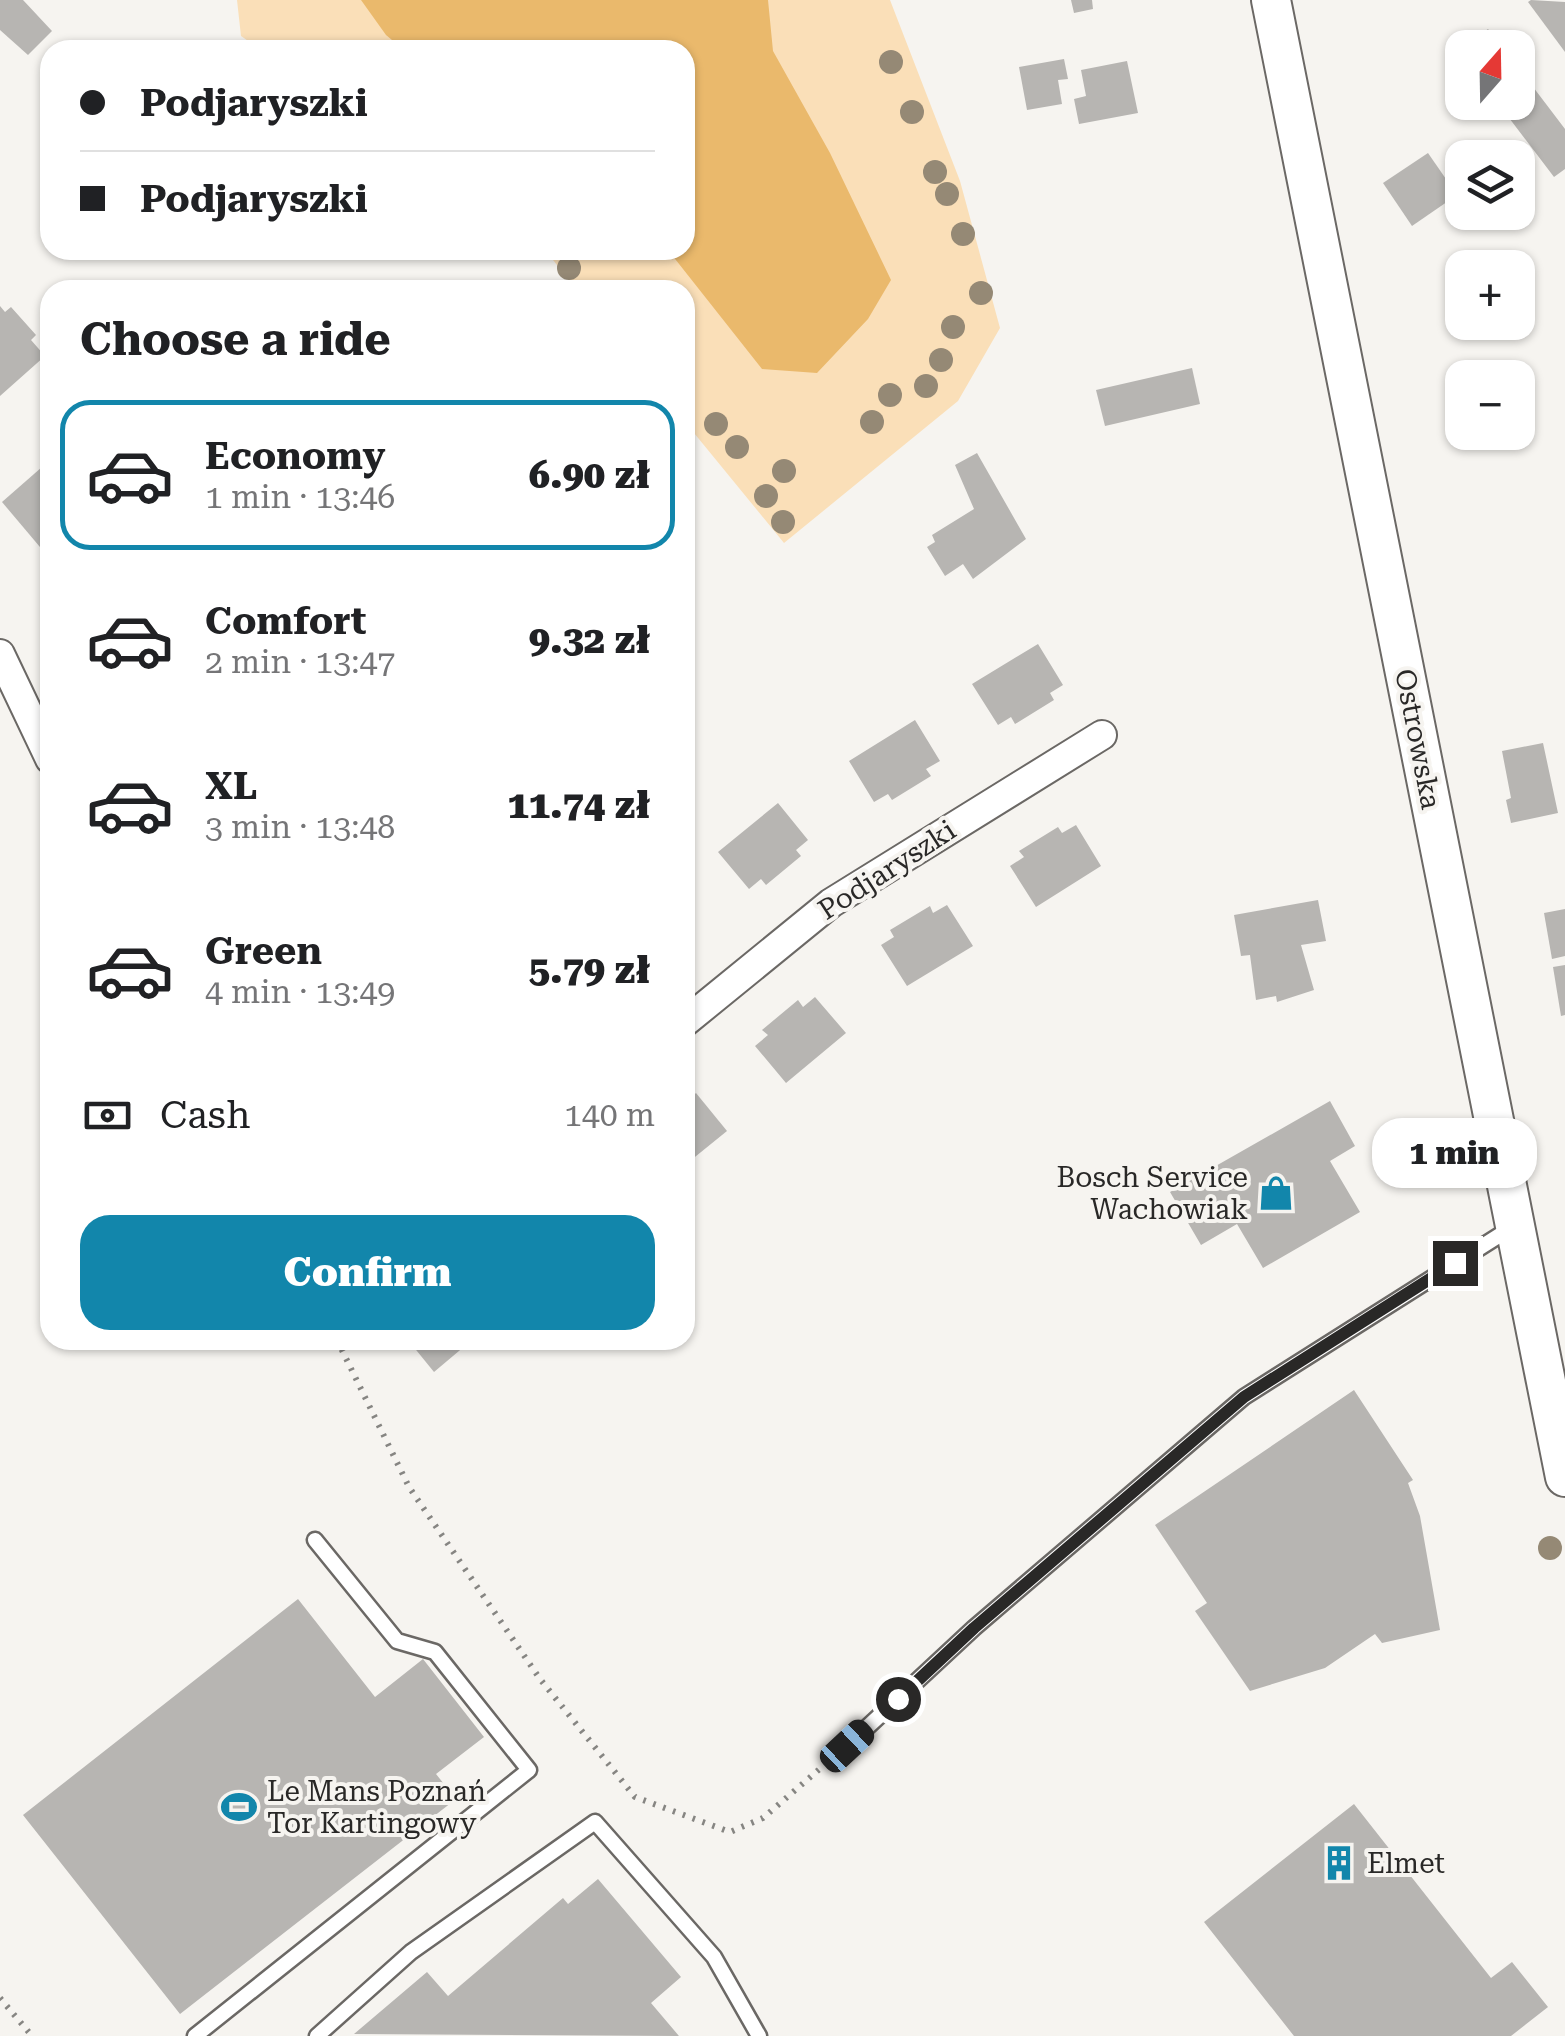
<!DOCTYPE html>
<meta charset="utf-8">
<style>
body{margin:0;font-family:"Roboto Serif",serif;background:#f2f2f2;color:#202124;height:100vh;display:flex;flex-direction:column;font-size:38px;white-space:nowrap}
*{box-sizing:border-box;margin:0}
p{font-size:32px;color:#757577}
.icon{flex:none;width:55px;height:55px;fill:none;stroke:currentColor;stroke-width:2;stroke-linecap:round;stroke-linejoin:round}
.map{position:relative;flex:1;overflow:hidden}
.sheet{position:absolute;left:40px;top:280px;width:655px;height:1070px;display:flex;flex-direction:column;background:#fff;border-radius:30px;box-shadow:0 2px 8px #0004}
.sheet>*{flex:none}
.banner{position:absolute;left:40px;top:40px;width:655px;height:220px;border-radius:30px;box-shadow:0 2px 8px #0004;display:grid;align-content:center;height:220px;padding:0 40px;background:#fff}
.needle{width:65px;rotate:20deg}
.fabs{position:absolute;left:1445px;top:30px;display:grid;gap:20px}
.fabs a{display:grid;place-items:center;width:90px;height:90px;border-radius:20px;background:#fff;box-shadow:0 2px 8px #0004;font-size:50px}
.end{position:absolute;width:45px;height:45px;margin:-22px;border:12px solid #292827;background:#fff;box-shadow:0 0 0 5px #fff}
.from{border-radius:50%}
.bubble{position:absolute;height:70px;border-radius:30px;background:#fff;box-shadow:0 2px 8px #0004;font-size:32px;font-weight:800;line-height:70px;text-align:center}
.car{position:absolute;width:30px;height:60px;margin:-30px -15px;border-radius:12px;box-shadow:0 0 8px 2px #0007;background:linear-gradient(#222 24%,#8ab4d8 0 40%,#222 0 76%,#8ab4d8 0 86%,#222 0)}
.banner b{display:flex;align-items:center;gap:35px;height:95px;font-size:38px}
.banner b+b{border-top:2px solid #e0e0e0}
.banner i{width:25px;height:25px;background:#202124}
ul{padding:0;list-style:none}
li{display:flex;align-items:center;gap:30px;height:150px;margin:0 20px 15px;padding:0 20px;border:5px solid transparent;border-radius:30px}
li div{flex:1}
li b{display:block;font-size:38px}
li em{font-style:normal;font-weight:800}
li.current{border-color:#1286ab}
li>.icon{width:90px;height:90px;stroke-width:1.5}
h2{padding:0 40px;font-size:45px;line-height:120px}
.pay{display:flex;align-items:center;gap:25px;height:110px;padding:0 40px;font-size:38px}
.pay p{margin-inline-start:auto}
.primary-button{display:flex;gap:20px;margin-top:auto;padding:20px 40px}
.primary-button a{flex:1;height:115px;border-radius:30px;background:#1286ab;color:#fff;font-size:40px;font-weight:800;line-height:115px;text-align:center}
.map>svg:first-child{display:block}
</style>
<div class="map">
<svg width="1565" height="2036" viewBox="0 0 1565 2036">
<rect width="100%" height="100%" fill="#f6f4f0"/>
<path fill="#fadfb8" d="M237,0H890L960,181L1000,328L958,401L784,543L685,422V290H577L545,250H685V50H261L241,36Z"/>
<path fill="#eab96c" d="M361,0H768L773,51L830,153L891,280L868,319L817,373L762,369L668,250H685V50H404L386,35Z"/>
<g fill="#b7b5b2">
<path d="M0,0H23L52,31L28,55L0,30Z"/>
<path d="M1071,0H1092L1093,9L1074,13Z"/>
<path d="M1531,0L1565,2V52L1528,2Z"/>
<path d="M1488,29L1502,48H1463Z"/>
<path d="M1064,59L1068,79L1058,80L1062,104L1027,110L1019,67Z"/>
<path d="M1127,61L1138,113L1079,124L1074,99L1086,96L1081,70Z"/>
<path d="M1518,67L1565,129V169L1554,177L1497,102H1518Z"/>
<path d="M1428,153L1457,195L1412,226L1383,183Z"/>
<path d="M0,306L5,312L11,307L36,335L31,340L45,356L0,396Z"/>
<path d="M1192,368L1200,404L1105,426L1096,390Z"/>
<path d="M977,453L1026,539L973,579L963,564L945,576L927,547L935,542L932,535L974,509L955,465Z"/>
<path d="M50,460V548L45,553L2,502Z"/>
<path d="M1038,644L1063,685L1050,693L1054,700L1015,724L1011,717L998,725L972,684Z"/>
<path d="M915,720L940,761L926,769L931,776L892,800L888,794L874,802L849,761Z"/>
<path d="M1543,743L1558,813L1511,823L1506,800L1511,798L1502,751Z"/>
<path d="M778,803L808,840L796,850L801,856L766,885L761,879L749,889L718,852Z"/>
<path d="M1076,825L1101,866L1036,907L1010,866L1024,857L1019,851L1058,827L1062,833Z"/>
<path d="M1318,900L1326,941L1301,945L1314,990L1277,1002L1276,996L1256,1000L1250,955L1241,956L1234,915Z"/>
<path d="M947,905L973,946L907,986L881,945L894,937L890,930L930,906L933,913Z"/>
<path d="M1565,909V956L1552,959L1544,913Z"/>
<path d="M1565,965V1015L1561,1016L1553,967Z"/>
<path d="M815,997L846,1033L786,1083L755,1046L768,1035L762,1030L798,1000L803,1007Z"/>
<path d="M696,1093L727,1131L685,1165V1103Z"/>
<path d="M1330,1101L1355,1146L1330,1161L1360,1212L1263,1268L1237,1224L1201,1245L1170,1192Z"/>
<path d="M408,1340H472L434,1372Z"/>
<path d="M1354,1390L1413,1480L1408,1483L1420,1516L1440,1630L1382,1643L1375,1634L1325,1668L1250,1691L1195,1611L1207,1603L1155,1525Z"/>
<path d="M298,1599L375,1697L423,1659L484,1737L436,1774L456,1799L180,2014L23,1815Z"/>
<path d="M1354,1804L1491,1978L1512,1962L1548,2007L1511,2036H1294L1204,1922Z"/>
<path d="M598,1879L681,1977L651,2003L679,2036L354,2034L427,1972L448,1996L563,1898L568,1904Z"/>
</g>
<g fill="none" stroke-linecap="round" stroke-linejoin="round">
<defs>
<g id="lane">
<path d="M847,1746L974,1628L1244,1397L1511,1228"/>
<path d="M195,2036L529,1770L435,1652L397,1641L315,1540"/>
<path d="M317,2036L411,1952L595,1822L714,1957L759,2036"/>
</g>
<g id="street">
<path d="M0,654L50,759"/>
<path d="M685,1022L831,903L1102,735"/>
</g>
<path id="secondary" d="M1271,0L1565,1477"/>
</defs>
<use href="#lane" stroke="#6b6865" stroke-width="19"/>
<use href="#street" stroke="#6b6865" stroke-width="32"/>
<use href="#secondary" stroke="#6b6865" stroke-width="42"/>
<g stroke="#868582" stroke-width="6" stroke-dasharray="2.5 8" stroke-linecap="butt">
<path d="M337,1340L409,1487L540,1679L635,1797L730,1832L763,1818L830,1760"/>
<path d="M0,1998L32,2036"/>
</g>
<use href="#lane" stroke="#fff" stroke-width="14"/>
<use href="#street" stroke="#fff" stroke-width="28"/>
<use href="#secondary" stroke="#fff" stroke-width="38"/>
</g>
<g fill="#958975">
<circle cx="891" cy="62" r="12"/>
<circle cx="912" cy="112" r="12"/>
<circle cx="935" cy="172" r="12"/>
<circle cx="947" cy="194" r="12"/>
<circle cx="963" cy="234" r="12"/>
<circle cx="569" cy="268" r="12"/>
<circle cx="981" cy="293" r="12"/>
<circle cx="953" cy="327" r="12"/>
<circle cx="941" cy="360" r="12"/>
<circle cx="926" cy="386" r="12"/>
<circle cx="890" cy="395" r="12"/>
<circle cx="872" cy="422" r="12"/>
<circle cx="716" cy="424" r="12"/>
<circle cx="737" cy="447" r="12"/>
<circle cx="784" cy="471" r="12"/>
<circle cx="766" cy="496" r="12"/>
<circle cx="783" cy="522" r="12"/>
<circle cx="1550" cy="1548" r="12"/>
</g>
<g fill="none" stroke-linecap="round" stroke-linejoin="round">
<path stroke="#292827" stroke-width="12" d="M898,1699L974,1628L1244,1397L1455,1263"/>
</g>
<defs>
<symbol id="shop-bare" viewBox="-9 -9 18 18"><path d="M-5-2.5h2.3a2.7 3.5 0 0 1 5.4 0H5L5.5 6h-11ZM-1.5-2.5h3a1.5 2.3 0 0 0-3 0Z" fill="#1286ab" stroke="#f6f4f0" stroke-width="2.5" paint-order="stroke"/></symbol>
<symbol id="stadium-bare" viewBox="-9 -9 18 18"><path d="M0-5a6.5 5 0 1 0 0 10a6.5 5 0 1 0 0-10ZM-3.5-1.8h7v3.6h-7Z" fill="#1286ab" stroke="#f6f4f0" stroke-width="2.5" paint-order="stroke"/></symbol>
<symbol id="building-bare" viewBox="-9 -9 18 18"><path d="M-4-6H4V6H1V3H-1V6H-4ZM-2.5-4.3h1.7v1.8h-1.7ZM.8-4.3h1.7v1.8H.8ZM-2.5-1h1.7V.8h-1.7ZM.8-1h1.7V.8H.8Z" fill="#1286ab" stroke="#f6f4f0" stroke-width="2.5" paint-order="stroke"/></symbol>
</defs>
<g fill-rule="evenodd">
<use href="#shop-bare" x="1251" y="1168" width="50" height="50"/>
<use href="#stadium-bare" x="214" y="1782" width="50" height="50"/>
<use href="#building-bare" x="1314" y="1838" width="50" height="50"/>
</g>
<g text-anchor="middle" dominant-baseline="central" stroke-width="8" stroke-linejoin="round" paint-order="stroke">
<g font-size="28" fill="#292827" stroke="#f6f4f0">
<text transform="translate(1418 739) rotate(79)">Ostrowska</text>
<text transform="translate(887 870) rotate(-33)">Podjaryszki</text>
</g>
<g font-size="28" fill="#292827" stroke="#f6f4f0" text-anchor="start">
<text x="1248" y="1177" text-anchor="end">Bosch Service<tspan x="1248" dy="32">Wachowiak</tspan></text>
<text x="267" y="1791">Le Mans Poznań<tspan x="267" dy="32">Tor Kartingowy</tspan></text>
<text x="1367" y="1863">Elmet</text>
</g>
</g>
</svg>
<div class="fabs">
<a><svg class="needle" viewBox="-14 -14 28 28"><path d="M0-13l5 13h-10z" fill="#e53935"/><path d="M0 13l5-13h-10z" fill="#757577"/></svg></a>
<a><svg class="icon" aria-label="layers" viewBox="0 0 24 24"><path d="M12 4l9 5-9 5-9-5zM3 14l9 5 9-5"/></svg></a>
<a>+</a>
<a>−</a>
</div>
<i class="end from" style="left:898px;top:1699px"></i>
<i class="end" style="left:1455px;top:1263px"></i>
<div class="bubble" style="left:1372px;top:1118px;width:165px">1 min</div>
<i class="car" style="left:847px;top:1746px;rotate:47deg"></i>
<div class="banner">
<b><i class="from"></i>Podjaryszki</b>
<b><i></i>Podjaryszki</b>
</div>
<section class="sheet">
<h2>Choose a ride</h2>
<ul>
<li class="current"><svg class="icon" aria-label="car" viewBox="0 0 24 24"><path d="M5 17H2v-5l4-1 3-4h7l3 4 3 1v5h-3M9 17h6M6 11h13"/><circle cx="7" cy="17" r="2"/><circle cx="17" cy="17" r="2"/></svg><div><b>Economy</b><p>1 min · 13:46</p></div><em>6.90 zł</em></li>
<li><svg class="icon" aria-label="car" viewBox="0 0 24 24"><path d="M5 17H2v-5l4-1 3-4h7l3 4 3 1v5h-3M9 17h6M6 11h13"/><circle cx="7" cy="17" r="2"/><circle cx="17" cy="17" r="2"/></svg><div><b>Comfort</b><p>2 min · 13:47</p></div><em>9.32 zł</em></li>
<li><svg class="icon" aria-label="car" viewBox="0 0 24 24"><path d="M5 17H2v-5l4-1 3-4h7l3 4 3 1v5h-3M9 17h6M6 11h13"/><circle cx="7" cy="17" r="2"/><circle cx="17" cy="17" r="2"/></svg><div><b>XL</b><p>3 min · 13:48</p></div><em>11.74 zł</em></li>
<li><svg class="icon" aria-label="car" viewBox="0 0 24 24"><path d="M5 17H2v-5l4-1 3-4h7l3 4 3 1v5h-3M9 17h6M6 11h13"/><circle cx="7" cy="17" r="2"/><circle cx="17" cy="17" r="2"/></svg><div><b>Green</b><p>4 min · 13:49</p></div><em>5.79 zł</em></li>
</ul>
<div class="pay"><svg class="icon" aria-label="cash" viewBox="0 0 24 24"><path d="M3 7h18v10H3z"/><circle cx="12" cy="12" r="2"/></svg>Cash<p>140 m</p></div>
<div class="primary-button"><a>Confirm</a></div>
</section>
</div>
